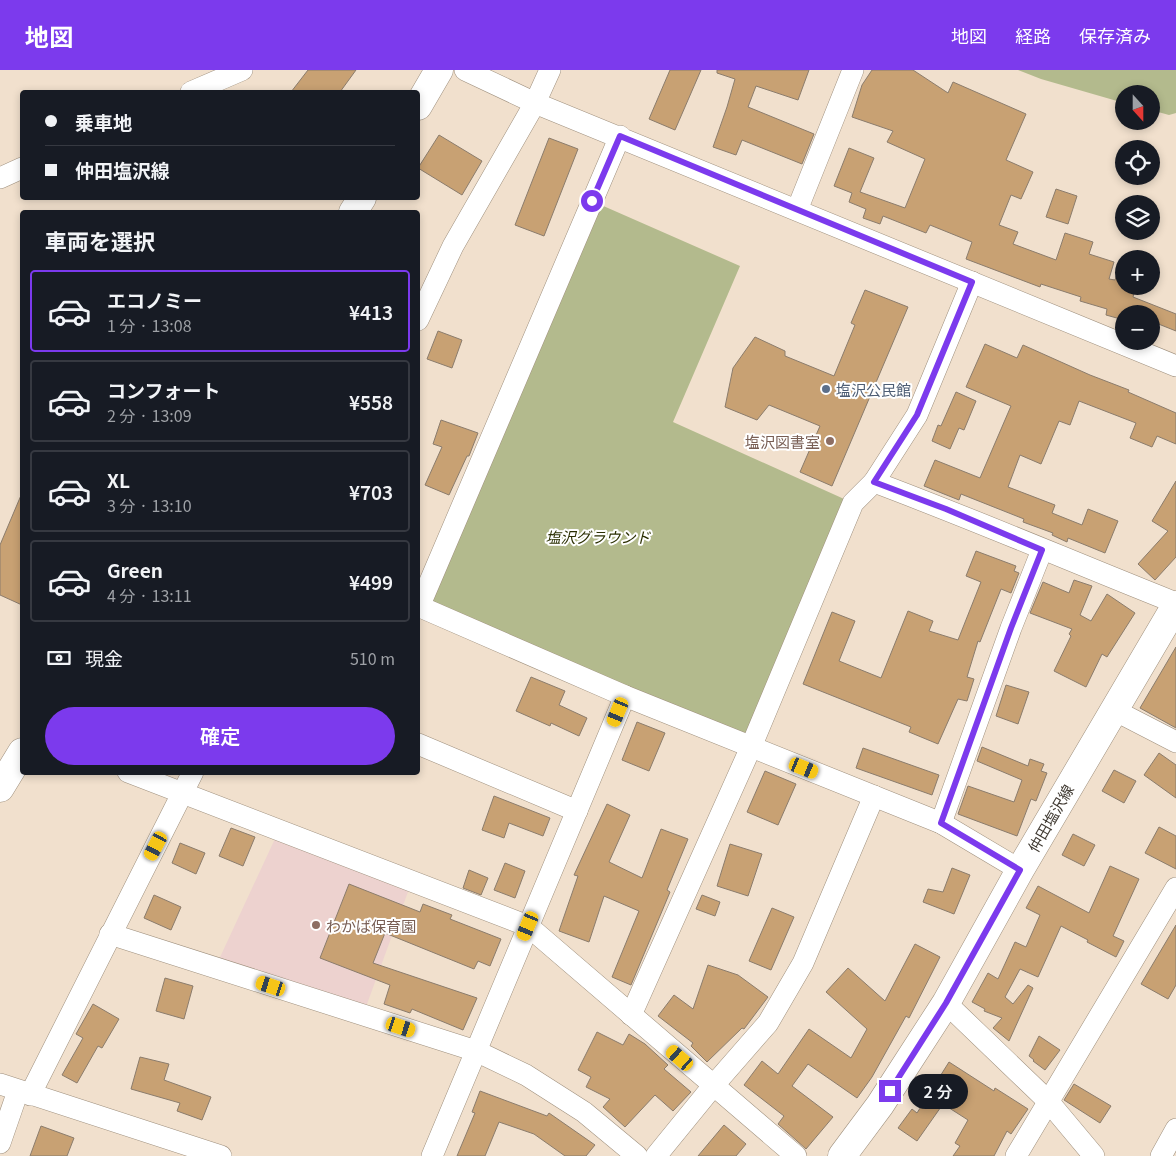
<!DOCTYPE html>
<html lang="ja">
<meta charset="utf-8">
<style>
body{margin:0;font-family:Georgia,"Noto Sans JP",serif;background:#242831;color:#f1f3f6;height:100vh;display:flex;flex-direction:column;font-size:19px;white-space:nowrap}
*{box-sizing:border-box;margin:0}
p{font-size:16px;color:#9ea1a6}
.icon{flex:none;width:28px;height:28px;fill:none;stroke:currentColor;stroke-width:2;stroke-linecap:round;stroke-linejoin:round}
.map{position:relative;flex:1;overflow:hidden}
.drawer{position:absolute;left:20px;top:140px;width:400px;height:565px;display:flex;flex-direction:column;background:#171b24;border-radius:5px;box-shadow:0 2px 8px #0003}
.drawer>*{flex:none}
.banner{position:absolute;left:20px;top:20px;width:400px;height:110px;border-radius:5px;box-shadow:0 2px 8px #0003;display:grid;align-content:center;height:110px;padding:0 25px;background:#171b24}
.needle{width:32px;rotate:159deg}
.fabs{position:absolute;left:1115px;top:15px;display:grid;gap:10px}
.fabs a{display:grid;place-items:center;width:45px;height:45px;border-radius:50%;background:#171b24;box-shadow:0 2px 8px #0003;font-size:25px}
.end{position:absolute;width:22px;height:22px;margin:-11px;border:6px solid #7c3aed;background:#fff;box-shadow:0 0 0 2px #fff}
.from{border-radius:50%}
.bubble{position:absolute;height:35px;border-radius:18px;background:#171b24;box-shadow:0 2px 8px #0003;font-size:16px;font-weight:600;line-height:35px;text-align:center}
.car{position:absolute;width:15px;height:30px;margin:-15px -8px;border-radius:6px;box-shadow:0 0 4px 1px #0007;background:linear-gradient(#f5c518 24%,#345 0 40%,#f5c518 0 76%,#345 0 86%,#f5c518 0)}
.banner b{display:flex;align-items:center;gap:18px;height:48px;font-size:19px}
.banner b+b{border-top:1px solid #363941}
.banner i{width:12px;height:12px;background:#f1f3f6}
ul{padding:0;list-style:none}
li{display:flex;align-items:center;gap:15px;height:82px;margin:0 10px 8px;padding:0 15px;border:2px solid #363941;border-radius:5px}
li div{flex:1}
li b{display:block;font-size:19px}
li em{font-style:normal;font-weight:600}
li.active{border-color:#7c3aed}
li>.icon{width:45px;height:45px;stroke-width:1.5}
h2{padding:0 25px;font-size:22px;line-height:60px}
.pay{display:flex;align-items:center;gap:12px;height:55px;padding:0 25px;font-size:19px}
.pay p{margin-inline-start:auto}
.button{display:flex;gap:10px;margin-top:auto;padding:10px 25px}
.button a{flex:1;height:58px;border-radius:30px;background:#7c3aed;color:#fff;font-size:20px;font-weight:600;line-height:58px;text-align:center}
header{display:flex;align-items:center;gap:30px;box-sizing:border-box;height:70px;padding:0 25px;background:#7c3aed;color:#fff}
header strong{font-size:24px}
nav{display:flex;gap:28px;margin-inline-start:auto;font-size:18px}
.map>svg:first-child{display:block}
</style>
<header>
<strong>地図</strong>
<nav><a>地図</a><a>経路</a><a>保存済み</a></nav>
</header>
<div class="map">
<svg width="1176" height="1086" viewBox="0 0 1176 1086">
<rect width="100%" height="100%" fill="#f1e0cd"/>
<path fill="#edd2cf" d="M279,760L412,811L363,945L215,898Z"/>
<g fill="#b3ba8d">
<path d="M1018,0H1176V43L1169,45L1151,40V24H1124V33L1041,9Z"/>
<path d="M592,131L740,196L673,352L853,433L751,677L419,537Z"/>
</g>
<g fill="#c8a173" stroke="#8b7c6c">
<path d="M308,0H356L340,22H291Z"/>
<path d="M670,0H701L675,60L649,49Z"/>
<path d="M717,0H809L798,30L756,16L748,37L814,64L802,94L742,70L736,85L713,77L727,37L735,9L717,3Z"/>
<path d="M872,0H913L948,23L953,12L1026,44L1006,90L1033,102L1021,129L1011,125L999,155L1018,162L1013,174L1056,190L1065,163L1093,172L1089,184L1114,192L1109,209L1115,210L1119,198H1124V216H1136L1133,227L1176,244V261L1151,251V244H1134L1124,240V250L1106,245L1107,239L1080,231L1081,227L1041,214L1040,217L966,189L972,172L930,155L926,163L883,146L880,154L863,148L866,139L849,132L852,123L834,116L849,78L874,88L860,122L905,138L925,89L887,72L893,61L852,47L862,15Z"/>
<path d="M439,65L482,91L462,125L418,98Z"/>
<path d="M549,68L578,79L544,166L515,155Z"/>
<path d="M1056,119L1077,126L1068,154L1046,147Z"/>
<path d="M865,220L908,237L832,416L800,402L820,356L769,335L757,350L725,337L733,298L755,267L785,281V286L834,306L855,255L851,253Z"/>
<path d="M438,261L462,270L452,298L427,289Z"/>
<path d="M985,274L1017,288L1023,275L1090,305L1129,320L1128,322L1176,343V374L1157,366L1152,377L1130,368L1136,353L1079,331L1070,355L1059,351L1041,394L1020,385L1008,417L1055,435L1052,443L1082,455L1088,439L1118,451L1105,483L1068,468L1067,472L1052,465L1053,463L1023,452L1024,449L961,424L959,430L924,416L935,390L980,408L1011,336L966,317Z"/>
<path d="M956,322L976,331L964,360L959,358L950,379L932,371L938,355L941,356Z"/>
<path d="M441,350L478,363L469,386H467L449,425L425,415L442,377L433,374Z"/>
<path d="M1176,411V487L1155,510L1138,494L1168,461L1152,451Z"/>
<path d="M22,423V535L0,525V475Z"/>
<path d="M976,481L1016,496L1014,501L1019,503L1011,523L1001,519L980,572L978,571L967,607L974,609L967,631L958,629L938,674L909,662L911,657L803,614L832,542L855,551L839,591L881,608L908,541L933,551L929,561L958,570L981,512L966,506Z"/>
<path d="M1074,510L1092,516L1080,545L1091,551L1107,524L1135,543L1107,587L1102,584L1086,617L1054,601L1071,566L1069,564L1072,559L1030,543L1043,512L1069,523Z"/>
<path d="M1176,577V658L1140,638Z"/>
<path d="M531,607L565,621L559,635L587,648L579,666L551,653L550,656L516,641Z"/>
<path d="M1006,615L1029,622L1018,654L996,646Z"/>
<path d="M637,652L665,663L649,701L622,690Z"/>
<path d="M982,677L1028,696L1030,689L1044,694L1041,701L1047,703L1036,731L1031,729L1017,766L958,744L968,716L1014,732L1022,710L977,691Z"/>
<path d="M863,678L939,705L932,725L856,698Z"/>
<path d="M1159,683L1176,695V728L1144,705Z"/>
<path d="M1114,700L1136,711L1124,733L1102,721Z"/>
<path d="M765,701L796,714L778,755L747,742Z"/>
<path d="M494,726L550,748L543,766L509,753L504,768L482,760Z"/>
<path d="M607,734L630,745L609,792L642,808L661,759L688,769L667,820L670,822L631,915L612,907L639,841L604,826L589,872L559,861L578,806L574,805Z"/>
<path d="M1159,757L1176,766V799L1145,783Z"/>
<path d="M231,758L255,767L243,796L219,786Z"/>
<path d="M1073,764L1095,775L1084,796L1062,785Z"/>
<path d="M180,773L205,783L196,804L172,793Z"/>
<path d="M730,774L762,784L748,826L717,816Z"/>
<path d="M505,793L525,801L515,828L494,820Z"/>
<path d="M1110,796L1139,809L1113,866L1124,871L1116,887L1087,872L1088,870L1061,856L1038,907L1020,899L1005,927L1013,934L1028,915L1033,918L1009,971L993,958L1002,948L984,941L985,939L972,932L988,903L998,909L1015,872L1026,877L1040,845L1026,838L1038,816L1089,843Z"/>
<path d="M952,798L970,805L954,844L923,832L928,819L943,822Z"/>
<path d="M469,800L488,808L481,825L463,818Z"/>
<path d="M349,814L420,842L423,834L452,845L450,849L501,869L490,896L478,891L474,899L385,863L373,893L477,928L463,960L412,939L410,943L384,934L390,915L320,888Z"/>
<path d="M154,825L181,837L171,860L144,848Z"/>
<path d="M702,825L720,832L715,846L696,839Z"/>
<path d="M772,838L794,847L771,900L749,891Z"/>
<path d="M1176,855V915L1168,929L1141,914Z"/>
<path d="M915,874L940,887L909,948L906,946L872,1007L857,1028L808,994L792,1016L833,1047L806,1079L778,1054L784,1046L744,1015L762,991L778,1004L809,959L851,988L867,959L826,922L848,898L885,931Z"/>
<path d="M708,895L738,905L768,927L744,959L742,958L707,992L691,976L693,973L658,946L674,925L693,939Z"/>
<path d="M165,908L193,916L184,949L156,941Z"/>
<path d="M93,934L119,949L102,978L98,976L77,1013L62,1005L83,968L76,964Z"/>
<path d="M597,962L623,975L629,964L645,974L668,995L664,999L691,1022L673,1041L655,1025L625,1057L603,1037L610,1029L586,1017L591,1007L578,1000Z"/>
<path d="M1039,966L1060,980L1045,1000L1033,991L1034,990L1029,986Z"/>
<path d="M140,987L169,994L164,1010L211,1027L202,1050L177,1041L180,1033L131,1019Z"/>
<path d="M949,992L994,1021L995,1018L1028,1039L1011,1064L1007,1061L994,1086H953L960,1076L955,1073L968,1050L943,1034L917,1071L898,1058L912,1039L917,1043Z"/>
<path d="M1074,1014L1111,1036L1100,1053L1064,1030Z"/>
<path d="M480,1021L547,1046L549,1043L595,1075L586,1086H565L534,1064L499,1052L485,1086H457L475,1043L472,1042Z"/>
<path d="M724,1055L746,1074L736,1086H698Z"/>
<path d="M41,1056L74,1068L67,1086H30Z"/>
</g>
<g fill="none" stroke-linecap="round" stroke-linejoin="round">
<defs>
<g id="minor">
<path d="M465,0L535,33L1176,296"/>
<path d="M191,22L242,0"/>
<path d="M0,108L22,98"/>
<path d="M797,140L853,0"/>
<path d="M972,212L917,345L874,412C976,450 1075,493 1176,533"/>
<path d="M418,250L453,176L535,33L550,0"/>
<path d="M418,536L625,626L941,753L1020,800"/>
<path d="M419,537L620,66"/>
<path d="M1114,640L1176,672"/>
<path d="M418,674L577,741"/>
<path d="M128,702L528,856L796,1086"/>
<path d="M941,753L1011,558L1042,480"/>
<path d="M110,864L476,981L526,1005L584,1042L637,1086"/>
<path d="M946,933L1048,1031L1094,1086"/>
<path d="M631,945L751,677L853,433L874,412"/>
<path d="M0,1014L221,1086"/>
<path d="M30,1025L193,702"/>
<path d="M0,1073L18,1021"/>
<path d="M432,1086L625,626"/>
<path d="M656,1086L713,1016L768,953L803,893L874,726"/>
<path d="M1016,1086L1176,818"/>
<path d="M1161,1086L1176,1059"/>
</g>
<path id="major" d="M842,1086L880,1035L946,933L1020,800L1176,535"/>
<g id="highway">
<path d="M418,36L439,0"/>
<path d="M353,142L362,128"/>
<path d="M0,718L22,682"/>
</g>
</defs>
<use href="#minor" stroke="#9f907e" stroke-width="22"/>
<use href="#major" stroke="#9f907e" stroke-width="29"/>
<use href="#highway" stroke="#9f907e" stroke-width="29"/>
<use href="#minor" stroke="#fff" stroke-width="21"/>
<use href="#major" stroke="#fff" stroke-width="28"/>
<use href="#highway" stroke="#fff" stroke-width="28"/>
</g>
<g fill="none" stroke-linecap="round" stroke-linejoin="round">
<path stroke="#7c3aed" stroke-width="6" d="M592,131L620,66L972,212L917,345L874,412L946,439L1042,480L1011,558L941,753L1020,800L946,933L890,1021"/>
</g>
<circle fill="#5c6f8a" stroke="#fff" stroke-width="2" cx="826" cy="319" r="5"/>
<g fill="#8d6e63" stroke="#fff" stroke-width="2">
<circle cx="830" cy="371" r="5"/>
<circle cx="316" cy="855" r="5"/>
</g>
<g text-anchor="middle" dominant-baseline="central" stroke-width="4" stroke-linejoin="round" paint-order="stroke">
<g font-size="15" fill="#4e5e75" stroke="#fff" text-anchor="start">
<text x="836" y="319">塩沢公民館</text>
</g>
<g font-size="15" fill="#785e54" stroke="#fff" text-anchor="end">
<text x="820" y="371">塩沢図書室</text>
<text x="326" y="855" text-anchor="start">わかば保育園</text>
</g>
<g font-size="15" font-style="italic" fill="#2b2f02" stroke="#fff">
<text x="598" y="466">塩沢グラウンド</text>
</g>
<g font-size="15" fill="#403a32" stroke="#fff">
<text transform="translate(1050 748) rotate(-60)">仲田塩沢線</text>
</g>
</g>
</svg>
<div class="fabs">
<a><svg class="needle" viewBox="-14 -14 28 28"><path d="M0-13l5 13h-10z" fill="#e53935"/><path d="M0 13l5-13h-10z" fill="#9ea1a6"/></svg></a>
<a><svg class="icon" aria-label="locate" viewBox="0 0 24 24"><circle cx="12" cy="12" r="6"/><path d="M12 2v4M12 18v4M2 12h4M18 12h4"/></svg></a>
<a><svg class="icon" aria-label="layers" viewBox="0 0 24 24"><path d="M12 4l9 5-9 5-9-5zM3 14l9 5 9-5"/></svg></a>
<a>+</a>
<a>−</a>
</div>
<i class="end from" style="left:592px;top:131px"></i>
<i class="end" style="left:890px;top:1021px"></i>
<div class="bubble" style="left:908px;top:1004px;width:60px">2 分</div>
<i class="car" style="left:618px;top:642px;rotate:203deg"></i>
<i class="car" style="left:804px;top:698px;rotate:112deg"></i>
<i class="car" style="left:156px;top:776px;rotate:208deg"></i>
<i class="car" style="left:528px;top:856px;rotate:203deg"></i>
<i class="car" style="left:271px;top:916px;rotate:288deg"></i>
<i class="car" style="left:401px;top:957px;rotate:108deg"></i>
<i class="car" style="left:680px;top:988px;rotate:311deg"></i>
<div class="banner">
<b><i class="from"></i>乗車地</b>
<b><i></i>仲田塩沢線</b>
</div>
<section class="drawer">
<h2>車両を選択</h2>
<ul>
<li class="active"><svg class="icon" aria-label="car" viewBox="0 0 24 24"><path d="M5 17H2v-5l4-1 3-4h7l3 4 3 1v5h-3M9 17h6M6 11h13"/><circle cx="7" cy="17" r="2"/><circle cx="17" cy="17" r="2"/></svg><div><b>エコノミー</b><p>1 分 · 13:08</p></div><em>¥413</em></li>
<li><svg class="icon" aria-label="car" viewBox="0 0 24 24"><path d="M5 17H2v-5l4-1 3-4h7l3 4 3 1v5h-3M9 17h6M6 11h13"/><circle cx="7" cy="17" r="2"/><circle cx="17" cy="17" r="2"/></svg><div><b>コンフォート</b><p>2 分 · 13:09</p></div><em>¥558</em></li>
<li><svg class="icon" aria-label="car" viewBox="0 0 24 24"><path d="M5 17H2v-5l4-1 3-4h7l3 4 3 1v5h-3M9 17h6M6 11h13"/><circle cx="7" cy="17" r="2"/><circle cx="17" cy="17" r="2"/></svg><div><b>XL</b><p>3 分 · 13:10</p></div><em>¥703</em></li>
<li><svg class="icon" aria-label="car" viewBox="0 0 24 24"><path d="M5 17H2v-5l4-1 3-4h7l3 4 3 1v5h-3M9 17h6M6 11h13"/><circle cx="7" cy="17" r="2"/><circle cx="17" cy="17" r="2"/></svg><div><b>Green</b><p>4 分 · 13:11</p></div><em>¥499</em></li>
</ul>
<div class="pay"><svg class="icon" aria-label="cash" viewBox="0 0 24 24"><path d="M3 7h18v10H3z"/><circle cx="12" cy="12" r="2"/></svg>現金<p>510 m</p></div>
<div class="button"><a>確定</a></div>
</section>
</div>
